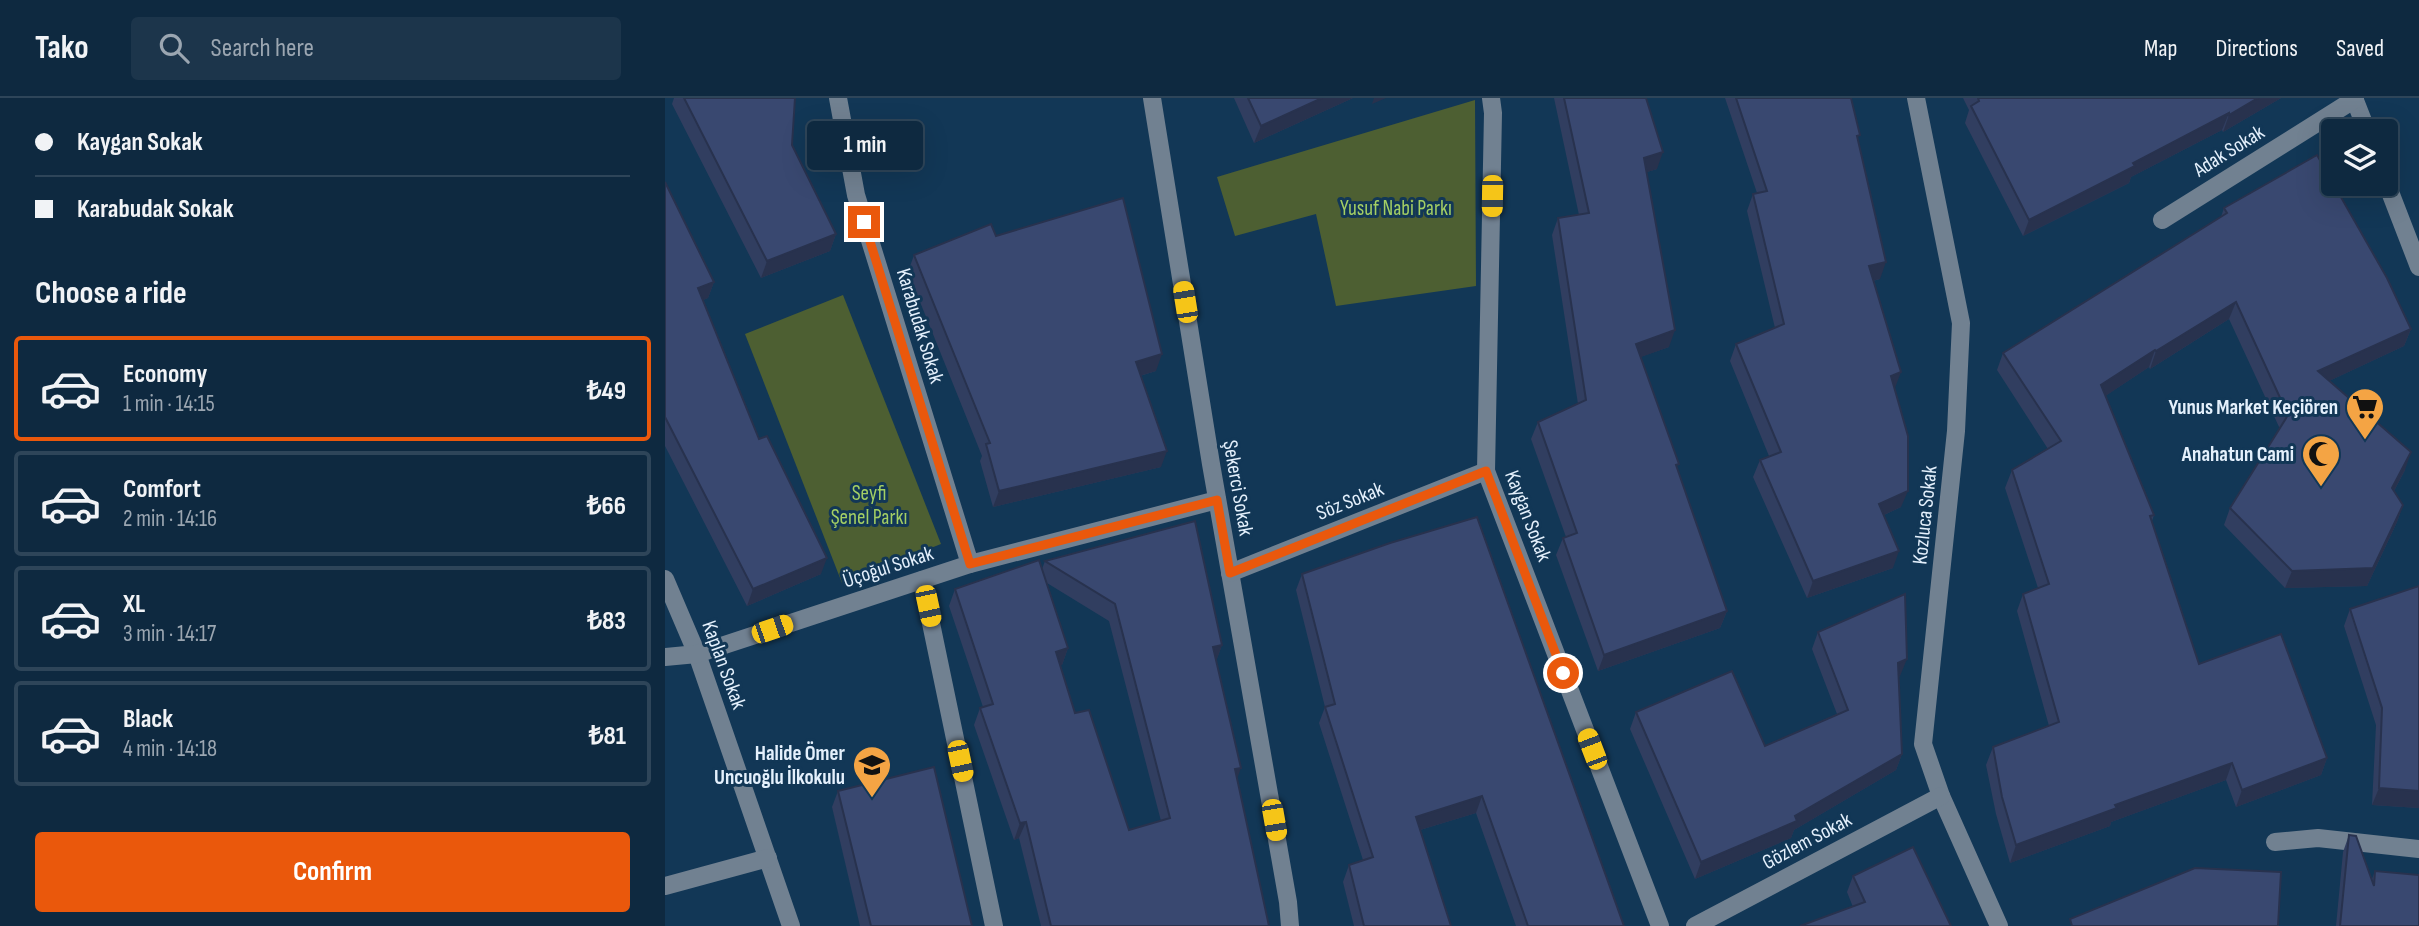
<!DOCTYPE html>
<meta charset="utf-8">
<style>
body{margin:0;font-family:"Sofia Sans Condensed",sans-serif;background:#1c354b;color:#f1f3f6;height:100vh;display:flex;flex-direction:column;font-size:26px;white-space:nowrap}
*{box-sizing:border-box;margin:0}
p{font-size:23px;color:#9ba6b1}
.icon{flex:none;width:38px;height:38px;fill:none;stroke:currentColor;stroke-width:2;stroke-linecap:round;stroke-linejoin:round}
.map{position:relative;flex:1;overflow:hidden}
.side{display:flex;flex-direction:column;background:#0e2940;width:665px}
.side>*{flex:none}
.guide{display:grid;align-content:center;height:154px;padding:0 35px;background:#0e2940}
.buttons{position:absolute;left:1656px;top:21px;display:grid;gap:14px}
.buttons a{display:grid;place-items:center;width:77px;height:77px;border-radius:7px;background:#0e2940;box-shadow:0 7px 28px #0002,0 0 0 2px #2e4559;font-size:35px}
.end{position:absolute;width:32px;height:32px;margin:-16px;border:9px solid #ea580c;background:#fff;box-shadow:0 0 0 4px #fff}
.from{border-radius:50%}
.bubble{position:absolute;height:49px;border-radius:7px;background:#0e2940;box-shadow:0 7px 28px #0002,0 0 0 2px #2e4559;font-size:23px;font-weight:700;line-height:49px;text-align:center}
.car{position:absolute;width:21px;height:42px;margin:-21px -10px;border-radius:9px;box-shadow:0 0 5px 2px #0007;background:linear-gradient(#f5c518 24%,#345 0 40%,#f5c518 0 76%,#345 0 86%,#f5c518 0)}
.guide b{display:flex;align-items:center;gap:24px;height:66px;font-size:26px}
.guide b+b{border-top:2px solid #2e4559}
.guide i{width:18px;height:18px;background:#f1f3f6}
ul{padding:0;list-style:none}
li{display:flex;align-items:center;gap:21px;height:105px;margin:0 14px 10px;padding:0 21px;border:4px solid #2e4559;border-radius:7px}
li div{flex:1}
li b{display:block;font-size:26px}
li em{font-style:normal;font-weight:700}
li.active{border-color:#ea580c}
li>.icon{width:63px;height:63px;stroke-width:1.5}
h2{padding:0 35px;font-size:32px;line-height:84px}
.button{display:flex;gap:14px;margin-top:auto;padding:14px 35px}
.button a{flex:1;height:80px;border-radius:7px;background:#ea580c;color:#fff;font-size:28px;font-weight:700;line-height:80px;text-align:center}
header{display:flex;align-items:center;gap:42px;box-sizing:border-box;height:98px;padding:0 35px;background:#0e2940;border-bottom:2px solid #2e4559}
header strong{font-size:33px}
nav{display:flex;gap:38px;margin-inline-start:auto;font-size:24px}
.search{width:490px;height:63px;background:#1c354b;display:flex;align-items:center;gap:18px;box-sizing:border-box;padding:0 24px;border-radius:7px;color:#9ba6b1;font-size:26px}
main{display:flex;flex:1;min-height:0}
.map>svg:first-child{display:block}
</style>
<header>
<strong>Tako</strong>
<div class="search"><svg class="icon" aria-label="search" viewBox="0 0 24 24"><circle cx="10" cy="10" r="6"/><path d="M15 15l6 6"/></svg>Search here</div>
<nav><a>Map</a><a>Directions</a><a>Saved</a></nav>
</header>
<main>
<section class="side">
<div class="guide">
<b><i class="from"></i>Kaygan Sokak</b>
<b><i></i>Karabudak Sokak</b>
</div>
<h2>Choose a ride</h2>
<ul>
<li class="active"><svg class="icon" aria-label="car" viewBox="0 0 24 24"><path d="M5 17H2v-5l4-1 3-4h7l3 4 3 1v5h-3M9 17h6M6 11h13"/><circle cx="7" cy="17" r="2"/><circle cx="17" cy="17" r="2"/></svg><div><b>Economy</b><p>1 min · 14:15</p></div><em>₺49</em></li>
<li><svg class="icon" aria-label="car" viewBox="0 0 24 24"><path d="M5 17H2v-5l4-1 3-4h7l3 4 3 1v5h-3M9 17h6M6 11h13"/><circle cx="7" cy="17" r="2"/><circle cx="17" cy="17" r="2"/></svg><div><b>Comfort</b><p>2 min · 14:16</p></div><em>₺66</em></li>
<li><svg class="icon" aria-label="car" viewBox="0 0 24 24"><path d="M5 17H2v-5l4-1 3-4h7l3 4 3 1v5h-3M9 17h6M6 11h13"/><circle cx="7" cy="17" r="2"/><circle cx="17" cy="17" r="2"/></svg><div><b>XL</b><p>3 min · 14:17</p></div><em>₺83</em></li>
<li><svg class="icon" aria-label="car" viewBox="0 0 24 24"><path d="M5 17H2v-5l4-1 3-4h7l3 4 3 1v5h-3M9 17h6M6 11h13"/><circle cx="7" cy="17" r="2"/><circle cx="17" cy="17" r="2"/></svg><div><b>Black</b><p>4 min · 14:18</p></div><em>₺81</em></li>
</ul>
<div class="button"><a>Confirm</a></div>
</section>
<div class="map">
<svg width="1754" height="828" viewBox="0 0 1754 828">
<rect width="100%" height="100%" fill="#123756"/>
<g fill="#4d5f32">
<path d="M810,2L811,188L671,208L651,116L570,138L552,79Z"/>
<path d="M178,197L276,446L177,485L80,236Z"/>
</g>
<g fill="none" stroke-linecap="round" stroke-linejoin="round">
<g stroke="#718191" stroke-width="18">
<path d="M173,0L191,97L305,466"/>
<path d="M487,0L546,366L623,804L625,828"/>
<path d="M826,0L828,15L821,373L995,828"/>
<path d="M1251,0L1296,225L1291,333L1258,646L1276,698L1334,828"/>
<path d="M1689,0L1702,33"/>
<path d="M1720,81L1754,169"/>
<path d="M1497,122L1690,1"/>
<path d="M565,475L821,373"/>
<path d="M0,481L32,556L126,828"/>
<path d="M257,482L329,828"/>
<path d="M0,559L32,556L305,466L552,402"/>
<path d="M1610,744L1653,740L1754,751"/>
<path d="M0,788L103,760"/>
<path d="M1030,828L1276,698"/>
</g>
</g>
<g fill="#313e60" fill-rule="evenodd">
<path d="M9,0H130L127,47L171,136L165,153L96,180L7,6Z"/>
<path d="M569,0H688L589,45Z"/>
<path d="M889,0H981L992,71L982,74L1004,249L975,259L1012,371L1062,513L1055,530L933,573L891,457L898,440L901,439L866,341L873,324L913,306L887,137L893,120L914,117Z"/>
<path d="M1060,0H1186L1215,181L1208,183L1230,290L1236,409L1219,417L1228,470L1142,500L1088,379L1095,362L1104,358L1065,263L1071,246L1110,230L1082,113L1088,96L1092,95Z"/>
<path d="M1298,0H1616L1558,34L1557,32L1466,79L1464,85L1358,138L1300,25L1304,12Z"/>
<path d="M0,84L49,184L43,200L38,202L94,341L156,476L82,508L0,348Z"/>
<path d="M1559,110L1746,231L1739,248L1664,283L1740,372L1729,393L1738,407L1732,424L1702,488L1620,490L1559,427L1565,410L1615,331L1564,221L1485,271L1484,269L1440,298L1489,417L1487,423L1534,566L1662,660L1656,677L1571,709L1561,682L1446,724L1445,728L1345,765L1331,716L1321,667L1328,649L1384,628L1352,513L1358,496L1373,490L1340,390L1347,372L1383,351L1332,272L1338,255L1556,119Z"/>
<path d="M331,138L491,273L475,278L496,369L328,409L315,363L317,358L243,174L249,157Z"/>
<path d="M380,463L557,547L551,563L572,682L604,828H376L354,740L349,742L309,627L315,610L318,609L284,508L290,491L377,471ZM382,485L444,523L496,723L464,732L410,615L395,567H397L403,550Z"/>
<path d="M637,476L959,828H851L811,715L755,732L786,828H689L678,784L684,767L698,762L654,625L660,609L631,492Z"/>
<path d="M1685,511L1754,710L1707,707L1711,627L1679,528Z"/>
<path d="M1153,534L1235,578L1233,579L1237,656L1231,672L1129,732L1126,740L1030,781L965,631L971,614L1100,648L1172,616L1147,551Z"/>
<path d="M173,693L307,828H195L167,709Z"/>
<path d="M1684,737L1707,781L1710,773L1754,828H1671L1678,754Z"/>
<path d="M1188,778L1286,828L1188,809L1182,794Z"/>
</g>
<g fill="#28324e">
<path d="M657,0H688L589,45L596,28Z"/>
<path d="M709,0H721L707,6Z"/>
<path d="M1593,0H1616L1558,34L1564,17Z"/>
<path d="M1564,15L1557,32L1466,79L1464,85L1358,138L1364,122L1468,65Z"/>
<path d="M998,54L992,71L973,77L979,60Z"/>
<path d="M171,136L165,153L96,180L102,163Z"/>
<path d="M1221,164L1215,181L1198,185L1204,168Z"/>
<path d="M49,184L43,200L27,207L33,190Z"/>
<path d="M1571,204L1564,221L1485,271L1491,253Z"/>
<path d="M1746,231L1739,248L1647,291L1653,273Z"/>
<path d="M1010,232L1004,249L965,263L971,246Z"/>
<path d="M1490,252L1484,269L1430,305L1436,287Z"/>
<path d="M497,256L491,273L464,281L471,264Z"/>
<path d="M1236,274L1230,290L1226,278Z"/>
<path d="M502,353L496,369L328,409L334,393Z"/>
<path d="M1746,354L1740,372L1721,408L1727,390Z"/>
<path d="M1243,393L1236,409L1208,422L1214,406Z"/>
<path d="M1738,407L1732,424L1702,488L1620,490L1627,473Z"/>
<path d="M1234,453L1228,470L1142,500L1148,483Z"/>
<path d="M162,460L156,476L82,508L88,491Z"/>
<path d="M1062,513L1055,530L933,573L939,557Z"/>
<path d="M557,547L551,564L548,549Z"/>
<path d="M403,550L397,567L385,571L391,554Z"/>
<path d="M1242,561L1235,578L1227,581L1233,565Z"/>
<path d="M1237,656L1231,672L1129,732L1126,740L1030,781L1036,764L1130,718Z"/>
<path d="M1662,660L1656,677L1571,709L1577,692Z"/>
<path d="M1567,665L1561,682L1446,724L1445,728L1345,765L1351,747L1450,707Z"/>
<path d="M576,670L570,687V671Z"/>
<path d="M1714,690L1754,693V710L1707,707Z"/>
<path d="M817,698L811,715L745,735L751,719Z"/>
<path d="M361,724L354,740L349,742L355,725Z"/>
</g>
<g fill="#394870" stroke="#28324e" stroke-width="2">
<path d="M19,0H130L127,47L171,136L102,163Z"/>
<path d="M583,0H657L596,28Z"/>
<path d="M899,0H981L998,54L979,60L1010,232L971,246L1014,366L1011,367L1062,513L939,557L898,440L912,435L873,324L921,302L893,120L924,115Z"/>
<path d="M1071,0H1186L1195,37L1192,38L1221,164L1204,168L1236,274L1226,278L1243,338V393L1214,406L1234,453L1148,483L1095,362L1116,354L1071,246L1119,226L1088,96L1102,93Z"/>
<path d="M1313,0H1593L1564,17V15L1468,65L1470,68L1364,122L1306,8L1314,3Z"/>
<path d="M1652,57L1722,180L1746,231L1653,273L1746,354L1727,390L1738,407L1708,470L1627,473L1565,410L1623,317L1571,204L1491,253L1490,252L1436,287L1489,417L1485,418L1534,566L1616,536L1662,660L1577,692L1567,665L1450,707L1452,710L1351,747L1337,699L1328,649L1394,624L1358,496L1384,486L1347,372L1396,343L1338,255L1562,115L1559,110Z"/>
<path d="M0,84L49,184L33,190L94,341L102,338L162,460L88,491L0,319Z"/>
<path d="M458,100L497,256L471,264L502,353L334,393L321,346L325,345L249,157L326,126L331,138Z"/>
<path d="M812,419L959,828H863L817,698L751,719L786,828H699L684,767L708,759L660,609L670,606L637,476L725,445Z"/>
<path d="M530,423L557,547L548,549L576,670L570,671L604,828H386L361,724L355,725L315,610L328,606L290,491L374,462L403,550L391,554L410,615L424,612L464,732L505,720L450,506L380,463Z"/>
<path d="M1754,488V693L1714,690L1717,610L1685,511Z"/>
<path d="M1240,496L1242,561L1233,565L1237,656L1130,718L1132,723L1036,764L971,614L1067,573L1100,648L1183,612L1153,534Z"/>
<path d="M269,669L307,828H206L173,693Z"/>
<path d="M1684,737L1691,738L1709,788L1710,773L1754,777V828H1675Z"/>
<path d="M1248,749L1286,828H1135L1200,804L1188,778Z"/>
<path d="M1530,770L1616,774L1613,828H1407L1405,821Z"/>
</g>
<g fill="none" stroke-linecap="round" stroke-linejoin="round">
<path stroke="#ea580c" stroke-width="9" d="M199,124L305,466L552,402L565,475L821,373L898,575"/>
</g>
<defs>
<symbol id="supermarket-pin" viewBox="-11 -11 22 30"><path d="M0 17L-7.5 6A9.5 9.5 0 1 1 7.5 6Z" fill="#f4a444" stroke="#123756"/><path d="M-6-5.5h2.5l.6 2H6L4.5 2H-2.5L-4.4-4H-6ZM-1.5 3.2a1.3 1.3 0 1 0 .1 0ZM3 3.2a1.3 1.3 0 1 0 .1 0Z" fill="#111"/></symbol>
<symbol id="mosque-pin" viewBox="-11 -11 22 30"><path d="M0 17L-7.5 6A9.5 9.5 0 1 1 7.5 6Z" fill="#f4a444" stroke="#123756"/><path d="M3.5-4.9A6 6 0 1 0 3.5 4.9A5 5 0 1 1 3.5-4.9Z" fill="#111"/></symbol>
<symbol id="school-pin" viewBox="-11 -11 22 30"><path d="M0 17L-7.5 6A9.5 9.5 0 1 1 7.5 6Z" fill="#f4a444" stroke="#123756"/><path d="M0-5L7-2L0 1L-7-2ZM-4 1L0 2.5L4 1V4Q0 6-4 4Z" fill="#111"/></symbol>
</defs>
<g fill-rule="evenodd">
<use href="#supermarket-pin" x="1678" y="287" width="44" height="60"/>
<use href="#mosque-pin" x="1634" y="334" width="44" height="60"/>
<use href="#school-pin" x="185" y="645" width="44" height="60"/>
</g>
<g text-anchor="middle" dominant-baseline="central" stroke-width="6" stroke-linejoin="round" paint-order="stroke">
<g font-size="21" fill="#e4f0fc" stroke="#123756">
<text transform="translate(1564 53) rotate(-32)">Adak Sokak</text>
<text transform="translate(255 228) rotate(73)">Karabudak Sokak</text>
<text transform="translate(573 390) rotate(80)">Şekerci Sokak</text>
<text transform="translate(685 403) rotate(-22)">Söz Sokak</text>
<text transform="translate(1260 417) rotate(-84)">Kozluca Sokak</text>
<text transform="translate(863 418) rotate(69)">Kaygan Sokak</text>
<text transform="translate(223 469) rotate(-18)">Üçoğul Sokak</text>
<text transform="translate(59 567) rotate(70)">Kaplan Sokak</text>
<text transform="translate(1142 743) rotate(-28)">Gözlem Sokak</text>
</g>
<g font-size="21" fill="#a4cf64" stroke="#123756">
<text x="731" y="110">Yusuf Nabi Parkı</text>
<text x="204" y="395">Seyfi<tspan x="204" dy="24">Şenel Parkı</tspan></text>
</g>
<g font-size="21" font-weight="bold" fill="#e4f0fc" stroke="#123756" text-anchor="end">
<text x="1673" y="309">Yunus Market Keçiören</text>
<text x="1629" y="356">Anahatun Cami</text>
<text x="180" y="655">Halide Ömer<tspan x="180" dy="24">Uncuoğlu İlkokulu</tspan></text>
</g>
</g>
</svg>
<div class="buttons">
<a><svg class="icon" aria-label="layers" viewBox="0 0 24 24"><path d="M12 4l9 5-9 5-9-5zM3 14l9 5 9-5"/></svg></a>
</div>
<i class="end from" style="left:898px;top:575px"></i>
<i class="end" style="left:199px;top:124px"></i>
<div class="bubble" style="left:142px;top:23px;width:116px">1 min</div>
<i class="car" style="left:827px;top:98px;rotate:181deg"></i>
<i class="car" style="left:520px;top:204px;rotate:351deg"></i>
<i class="car" style="left:263px;top:508px;rotate:168deg"></i>
<i class="car" style="left:107px;top:531px;rotate:71deg"></i>
<i class="car" style="left:927px;top:651px;rotate:339deg"></i>
<i class="car" style="left:295px;top:663px;rotate:168deg"></i>
<i class="car" style="left:609px;top:722px;rotate:170deg"></i>
</div>
</main>
